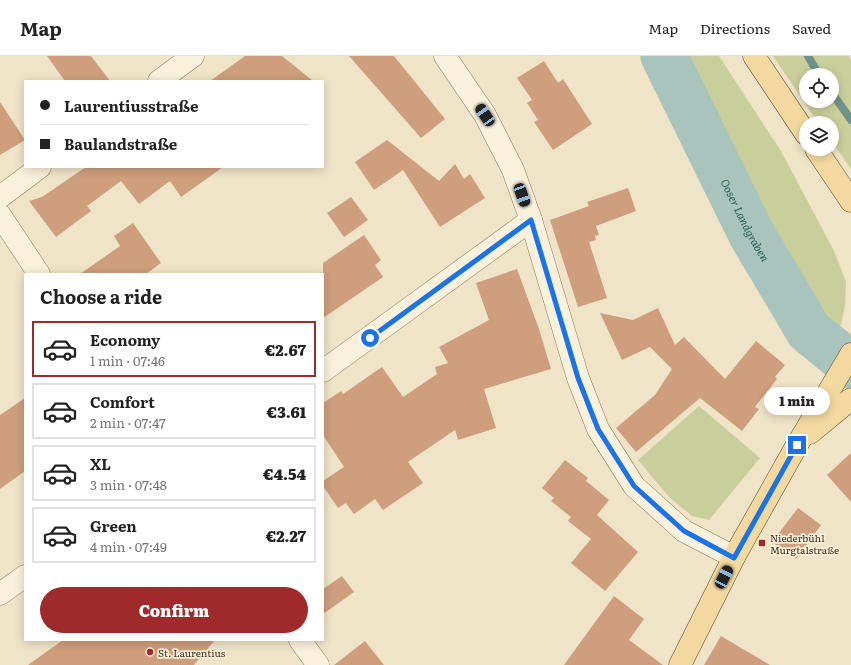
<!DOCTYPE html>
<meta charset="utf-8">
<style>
body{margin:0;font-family:Literata,serif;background:#f2f2f2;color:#222;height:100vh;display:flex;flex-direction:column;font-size:15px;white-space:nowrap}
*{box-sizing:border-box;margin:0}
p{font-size:13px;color:#767676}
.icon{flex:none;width:22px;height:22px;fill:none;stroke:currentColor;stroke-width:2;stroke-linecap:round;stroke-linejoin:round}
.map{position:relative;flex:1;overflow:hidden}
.panel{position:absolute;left:24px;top:217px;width:300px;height:368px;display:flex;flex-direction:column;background:#fff;border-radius:0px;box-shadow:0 2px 10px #0003}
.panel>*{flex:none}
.guide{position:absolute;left:24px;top:24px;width:300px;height:88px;border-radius:0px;box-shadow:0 2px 10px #0003;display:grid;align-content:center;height:88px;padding:0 16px;background:#fff}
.tools{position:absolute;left:799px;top:12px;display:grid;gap:8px}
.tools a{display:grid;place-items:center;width:40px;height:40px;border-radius:50%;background:#fff;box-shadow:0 2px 10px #0003;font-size:20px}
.end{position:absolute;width:18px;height:18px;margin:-9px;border:5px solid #1a73e8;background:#fff;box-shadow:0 0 0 2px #fff}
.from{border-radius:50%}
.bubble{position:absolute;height:28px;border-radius:14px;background:#fff;box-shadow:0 2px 10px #0003;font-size:13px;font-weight:800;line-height:28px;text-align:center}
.car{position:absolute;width:12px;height:24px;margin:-12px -6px;border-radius:5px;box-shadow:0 0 3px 1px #0007;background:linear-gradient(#222 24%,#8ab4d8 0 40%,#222 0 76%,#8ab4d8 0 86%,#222 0)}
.guide b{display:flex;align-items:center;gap:14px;height:38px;font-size:15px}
.guide b+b{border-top:1px solid #e0e0e0}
.guide i{width:10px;height:10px;background:#222}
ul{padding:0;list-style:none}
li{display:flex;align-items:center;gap:12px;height:56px;margin:0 8px 6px;padding:0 8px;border:2px solid #e0e0e0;border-radius:0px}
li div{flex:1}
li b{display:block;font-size:15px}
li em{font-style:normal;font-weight:800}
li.on{border-color:#9e2a2b}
li>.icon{width:36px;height:36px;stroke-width:1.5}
h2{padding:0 16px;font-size:18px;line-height:48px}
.cta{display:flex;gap:8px;margin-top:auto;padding:8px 16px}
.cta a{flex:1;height:46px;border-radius:24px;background:#9e2a2b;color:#fff;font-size:16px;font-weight:800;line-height:46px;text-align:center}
header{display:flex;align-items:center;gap:24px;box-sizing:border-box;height:56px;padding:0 20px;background:#fff;border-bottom:1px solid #e0e0e0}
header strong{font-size:19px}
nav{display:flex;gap:22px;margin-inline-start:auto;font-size:14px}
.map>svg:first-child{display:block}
</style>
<header>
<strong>Map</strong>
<nav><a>Map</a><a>Directions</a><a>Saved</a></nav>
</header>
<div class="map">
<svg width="851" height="609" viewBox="0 0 851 609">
<rect width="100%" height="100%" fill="#f0e4c8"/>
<g fill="#c9cf9b" fill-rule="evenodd">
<path d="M646,0H719L781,95L834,195L846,226L845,251L838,280L823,307L776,255L758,222Z"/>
<path d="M773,0H849L851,4V113L832,86V67H818ZM806,19H832V45H806Z"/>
<path d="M699,350L760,402L709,464L692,460L669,441L638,404Z"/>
</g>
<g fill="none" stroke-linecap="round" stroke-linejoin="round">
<g stroke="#6f938a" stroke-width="8">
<path d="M808,0L819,19"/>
<path d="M832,37L851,64"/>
</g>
<path stroke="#a9c4bc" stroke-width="47" id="s1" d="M664,0L752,179L809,275L851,309"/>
</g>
<g fill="#cf9f7d">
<path d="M47,0H91L110,25H65Z"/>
<path d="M245,0H282L313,25H210Z"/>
<path d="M349,0H394L445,63L421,82Z"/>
<path d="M544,5L558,27L563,23L592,68L553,94L534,66L538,64L527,47L532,44L517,22Z"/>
<path d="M0,46L25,84L0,99Z"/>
<path d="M387,84L439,125L455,108L464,123L470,118L485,142L440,171L403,114L374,134L355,106Z"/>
<path d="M86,111H223L181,141L170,125L139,148L121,125L87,150L91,155L56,181L29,145L42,141Z"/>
<path d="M628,132L636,155L596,170L599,179L595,180L596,184L589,186L607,242L578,251L550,164L589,150L587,146Z"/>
<path d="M351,141L368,164L344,181L327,157Z"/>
<path d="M133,167L161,207L146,218H80L120,190L114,180Z"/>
<path d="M364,179L381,204L375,209L383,221L323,262V207Z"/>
<path d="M517,213L539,273L551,313L484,333L496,372L458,384L455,374L408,406L423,427L383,454L375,443L354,458L346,447L338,452L323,430V425L344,411L323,379V347L341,335L343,338L382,311L403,341L437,318L435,311L448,307L439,291L489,264L476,227Z"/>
<path d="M658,252L675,289L684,281L725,323L756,285L785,309L775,321L777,323L755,351L759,353L742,375L700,342L636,396L616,372L655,339L672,313L650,291L622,304L600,257L633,264Z"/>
<path d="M25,342V415L0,433V359Z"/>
<path d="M851,397V446L827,419Z"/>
<path d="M565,404L588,422L586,425L609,444L597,459L638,496L605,535L571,507L591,483L568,465L571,461L551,445L554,442L542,432Z"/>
<path d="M798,452L821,469L796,503L772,486Z"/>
<path d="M342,520L354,536L323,558V533Z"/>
<path d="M614,540L644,563L629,584L663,609H564Z"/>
<path d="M721,580L770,609H704Z"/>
<path d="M63,584H215L194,609H28Z"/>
<path d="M365,585L384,609H334Z"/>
</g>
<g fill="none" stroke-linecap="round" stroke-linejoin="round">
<defs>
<g id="minor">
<path d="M445,0L485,59L513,114L531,164L578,322L598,373L634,430L684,475L734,501"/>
<path d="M159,25L193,0"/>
<path d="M0,141L40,111"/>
<path d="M0,159L39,218"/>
<path d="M323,315L531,164"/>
<path d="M0,538L25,520"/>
<path d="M300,584L318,609"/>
</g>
<g id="major">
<path d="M754,0L806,78"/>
<path d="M816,93L851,145"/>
<path d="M810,377L851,343"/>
<path d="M680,609L734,501L797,389L851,298"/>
</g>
</defs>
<use href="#minor" stroke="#8d765c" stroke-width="23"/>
<use href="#major" stroke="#5b4430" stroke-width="23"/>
<use href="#minor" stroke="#faf1dc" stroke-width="22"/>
<use href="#major" stroke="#f3d9a0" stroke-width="22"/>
</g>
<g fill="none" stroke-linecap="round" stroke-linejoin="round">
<path stroke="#1a73e8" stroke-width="5" d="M370,282L531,164L578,322L598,373L634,430L684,475L734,502L797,389"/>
</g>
<g fill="#9e2a2b" stroke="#f7eed8" stroke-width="1.5">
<rect x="758" y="483" width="8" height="8" rx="2"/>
<circle cx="150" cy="596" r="4"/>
</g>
<g text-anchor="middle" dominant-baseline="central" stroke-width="3.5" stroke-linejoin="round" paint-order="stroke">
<g font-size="10" fill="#3d2e20" stroke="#f7eed8" text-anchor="start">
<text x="770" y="481">Niederbühl<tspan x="770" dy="12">Murgtalstraße</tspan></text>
<text x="158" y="596">St. Laurentius</text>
</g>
<g font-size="11" font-style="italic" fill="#2f5d5a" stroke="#f7eed8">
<text stroke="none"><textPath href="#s1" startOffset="183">Ooser Landgraben</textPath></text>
</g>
</g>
</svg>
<div class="tools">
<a><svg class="icon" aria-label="locate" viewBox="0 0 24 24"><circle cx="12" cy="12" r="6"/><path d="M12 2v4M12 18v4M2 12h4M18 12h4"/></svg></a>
<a><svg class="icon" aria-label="layers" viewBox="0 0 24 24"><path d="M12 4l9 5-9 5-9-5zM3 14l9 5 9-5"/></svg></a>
</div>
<i class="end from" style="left:370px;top:282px"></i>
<i class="end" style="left:797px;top:389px"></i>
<div class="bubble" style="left:764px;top:331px;width:66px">1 min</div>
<i class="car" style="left:485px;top:59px;rotate:326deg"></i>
<i class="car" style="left:522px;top:139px;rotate:160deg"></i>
<i class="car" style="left:724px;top:521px;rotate:27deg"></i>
<div class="guide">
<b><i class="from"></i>Laurentiusstraße</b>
<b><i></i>Baulandstraße</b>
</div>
<section class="panel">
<h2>Choose a ride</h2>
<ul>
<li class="on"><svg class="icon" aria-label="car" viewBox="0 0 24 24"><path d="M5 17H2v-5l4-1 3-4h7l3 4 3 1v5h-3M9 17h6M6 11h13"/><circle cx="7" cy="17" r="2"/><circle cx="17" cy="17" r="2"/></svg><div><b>Economy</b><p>1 min · 07:46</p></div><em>€2.67</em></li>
<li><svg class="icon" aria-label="car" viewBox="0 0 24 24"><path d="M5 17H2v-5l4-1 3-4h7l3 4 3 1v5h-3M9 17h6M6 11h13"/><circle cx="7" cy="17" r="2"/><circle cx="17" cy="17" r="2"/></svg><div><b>Comfort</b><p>2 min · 07:47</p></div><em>€3.61</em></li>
<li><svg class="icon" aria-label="car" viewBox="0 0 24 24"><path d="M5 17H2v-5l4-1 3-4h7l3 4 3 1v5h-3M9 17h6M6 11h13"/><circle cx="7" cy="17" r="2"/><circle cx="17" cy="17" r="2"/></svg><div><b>XL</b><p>3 min · 07:48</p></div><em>€4.54</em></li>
<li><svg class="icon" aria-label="car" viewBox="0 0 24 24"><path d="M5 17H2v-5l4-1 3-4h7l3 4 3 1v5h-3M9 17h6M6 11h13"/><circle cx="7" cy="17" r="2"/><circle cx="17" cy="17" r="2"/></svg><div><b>Green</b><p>4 min · 07:49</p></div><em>€2.27</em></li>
</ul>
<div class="cta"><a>Confirm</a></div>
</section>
</div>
